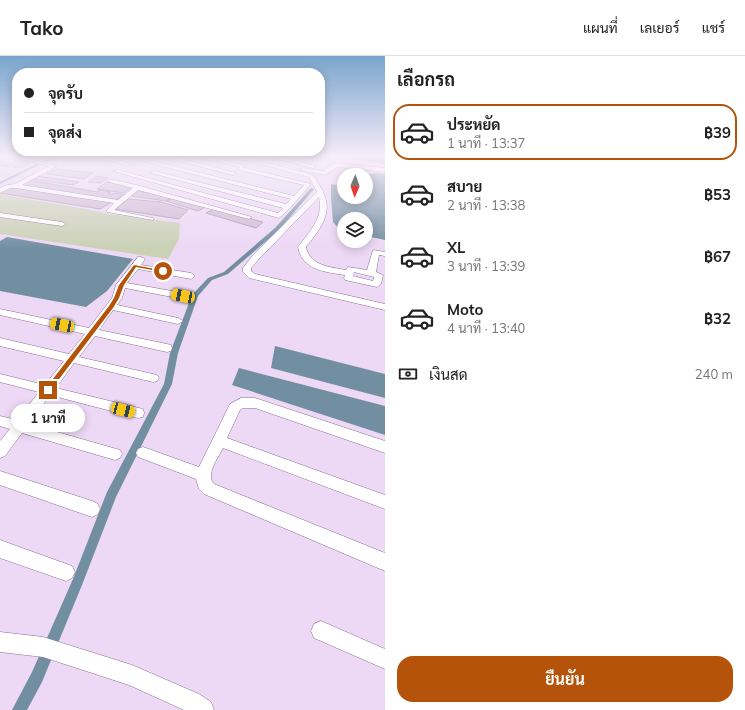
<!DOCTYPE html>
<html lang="th">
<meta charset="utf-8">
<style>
body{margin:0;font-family:Mulish,Sarabun,sans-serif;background:#f2f2f2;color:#222;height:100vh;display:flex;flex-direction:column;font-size:15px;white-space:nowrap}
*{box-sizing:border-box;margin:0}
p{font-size:13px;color:#767676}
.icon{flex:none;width:22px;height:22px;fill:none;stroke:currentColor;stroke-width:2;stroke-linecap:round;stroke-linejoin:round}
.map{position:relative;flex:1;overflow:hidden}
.sheet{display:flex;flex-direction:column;background:#fff;width:360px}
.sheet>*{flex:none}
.guide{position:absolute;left:12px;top:12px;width:313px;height:88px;border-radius:16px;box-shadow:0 2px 10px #0003;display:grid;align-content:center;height:88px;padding:0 12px;background:#fff}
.needle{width:26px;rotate:182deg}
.buttons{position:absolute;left:337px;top:112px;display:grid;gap:8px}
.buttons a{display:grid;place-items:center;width:36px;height:36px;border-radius:50%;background:#fff;box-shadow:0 2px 10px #0003;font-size:20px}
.end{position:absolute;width:18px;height:18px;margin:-9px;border:5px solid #b45309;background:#fff;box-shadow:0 0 0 2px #fff}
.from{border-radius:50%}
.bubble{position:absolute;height:28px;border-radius:14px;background:#fff;box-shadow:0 2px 10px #0003;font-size:13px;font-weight:700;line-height:28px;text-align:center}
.car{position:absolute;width:12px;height:24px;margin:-12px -6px;border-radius:5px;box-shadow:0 0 3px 1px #0007;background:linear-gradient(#f5c518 24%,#345 0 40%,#f5c518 0 76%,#345 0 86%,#f5c518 0)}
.guide b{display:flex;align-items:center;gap:14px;height:38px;font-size:15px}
.guide b+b{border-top:1px solid #e0e0e0}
.guide i{width:10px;height:10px;background:#222}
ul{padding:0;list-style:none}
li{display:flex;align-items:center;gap:12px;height:56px;margin:0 8px 6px;padding:0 4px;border:2px solid transparent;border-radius:16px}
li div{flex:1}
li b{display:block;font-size:15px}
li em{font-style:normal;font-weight:700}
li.active{border-color:#b45309}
li>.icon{width:36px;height:36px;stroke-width:1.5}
h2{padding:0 12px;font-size:18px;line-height:48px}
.pay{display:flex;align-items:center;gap:10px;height:44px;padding:0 12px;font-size:15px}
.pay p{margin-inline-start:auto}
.primary-button{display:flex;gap:8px;margin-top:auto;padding:8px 12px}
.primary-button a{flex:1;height:46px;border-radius:16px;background:#b45309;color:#fff;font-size:16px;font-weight:700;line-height:46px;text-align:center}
header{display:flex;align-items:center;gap:24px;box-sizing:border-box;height:56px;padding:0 20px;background:#fff;border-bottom:1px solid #e0e0e0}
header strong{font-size:19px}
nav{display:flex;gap:22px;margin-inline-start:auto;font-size:14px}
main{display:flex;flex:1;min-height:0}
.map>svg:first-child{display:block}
</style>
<header>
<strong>Tako</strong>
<nav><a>แผนที่</a><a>เลเยอร์</a><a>แชร์</a></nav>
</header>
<main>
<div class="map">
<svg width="385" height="654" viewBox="0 0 385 654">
<rect width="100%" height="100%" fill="#edd8f5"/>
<path fill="#cad1b5" d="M0,138L102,156V157L180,167L179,183L168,203L0,178Z"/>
<g fill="#728fa2">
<path d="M334,101H385V108Z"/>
<path d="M378,117L385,118V184L366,180V163H344V177L342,176L333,166L331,142V128L344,130V141H366V119H358Z"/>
<path d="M7,181L133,203L107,235L86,251L0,235V185Z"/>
<path d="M275,290L385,318V342L271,312Z"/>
<path d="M239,312L385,350V379L232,329Z"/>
</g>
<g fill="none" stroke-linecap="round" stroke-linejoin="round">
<g fill="#728fa2" fill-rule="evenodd">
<path d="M51,101H56L0,128V126Z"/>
<path d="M311,132L314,133L279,174L228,218L212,224L198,240L178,297L172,328L116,441L82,529L42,626L27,654H12L32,616L73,523L107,436L164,328L170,297L192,239L208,222L224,216L275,172Z"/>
</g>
</g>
<g fill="#cebad5" stroke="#aa96b2">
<path d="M0,102H2L22,105L9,111L0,109Z"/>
<path d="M25,106L31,107L19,112L13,111Z"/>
<path d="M57,113L93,117L84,123L47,118Z"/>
<path d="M37,120L79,126L73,129L31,123Z"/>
<path d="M97,120L108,122L100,127L88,126Z"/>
<path d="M28,124L98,136L100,134L111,136L108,138H112L114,137L124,139L100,153L0,137L11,130L18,129Z"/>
<path d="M107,126L129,129L132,131L124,137L97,133Z"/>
<path d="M138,135L172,141L166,145L131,140Z"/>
<path d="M175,141L207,150L198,155L166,145Z"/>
<path d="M128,143L161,146L188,154L179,163L115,153Z"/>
<path d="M214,153L263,166L256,172L206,157Z"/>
</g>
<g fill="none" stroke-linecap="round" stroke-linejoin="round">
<defs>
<g id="minor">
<path d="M12,101H23L57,110L22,129L118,144L133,132L109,126L108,125L111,123L140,130L252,161L249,163L138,134L114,154L153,162V164L107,156V154L114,147L16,132H10L0,137V132L7,129L15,128L49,110Z"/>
<path d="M96,101H107L132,108L129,110Z"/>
<path d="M165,101H175L236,117L233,119Z"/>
<path d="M210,101L243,109L244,110L242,111L311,128L290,152L279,162L113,115L118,114L278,157L283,152L151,117L154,115L286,148L291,143L142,105L145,103L294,140L304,129L239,114L238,113L240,111L203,102Z"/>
<path d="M234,101H244L313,119C317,126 323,133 325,141C332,160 317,177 306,191C310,210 330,211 346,214L348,211L367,214L373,194L385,196V200L379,199L376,216L383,219L381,228L377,231L345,224L344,222L345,219C325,216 302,214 298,191C309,176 324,162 319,141L259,203L251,212V215L255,218L385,248V254L249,222L243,216V212L253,199L317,136L309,121ZM354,216L374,221L373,225L353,220Z"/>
<path d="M271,101H282L316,110L313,112Z"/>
<path d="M337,107L385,112V116L337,111L325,119L300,114L303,112L324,115L331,109Z"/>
<path d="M0,157L62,166L66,168L62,170L0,161Z"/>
<path d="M138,201H141L145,203L141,209L191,217L195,220L191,223L138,213L127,227L183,237L188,240L183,243L125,232L122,242L117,249L178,262L183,265L178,268L113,254L99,274L167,288L171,289L172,292L171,295L167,296L95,280L79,301L157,319L159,322L157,325L153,326L74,307L56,332L143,353L144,357L143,361L138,362L50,339L29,368L120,394L122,398L120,402L115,404L22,377L5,400L0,402V385L10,373L0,370V360L17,364L39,336L0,326V318L45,329L64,305L0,290V282L69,298L85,278L0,259V253L89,272L112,242L116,229Z"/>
<path d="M241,342H255L385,385V397L255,352H243L240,354L227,382L385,439V453L223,392C218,402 205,419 214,428L385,497V515L204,438L199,433L196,423L138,401L136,397L138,393L143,391L199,411L230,348Z"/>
<path d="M0,415L92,445L98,448L100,453L98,458L92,461L0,429Z"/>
<path d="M0,484L72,510L75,516L72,522L66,525L0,502Z"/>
<path d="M321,565L385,593V613L314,582L311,575L314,568Z"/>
<path d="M0,576L43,581L132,609L199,638L211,646L214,654H184L129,629L43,601L0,596Z"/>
</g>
</defs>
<use href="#minor" stroke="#86738d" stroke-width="1"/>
<use href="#minor" fill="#fff" fill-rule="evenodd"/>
</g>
<linearGradient id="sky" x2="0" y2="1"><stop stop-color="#79a5cc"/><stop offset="0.52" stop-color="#f7edfa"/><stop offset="1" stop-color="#f7edfa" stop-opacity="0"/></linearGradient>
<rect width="385" height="193" fill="url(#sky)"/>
<path fill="#b45309" d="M134,209L166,215L163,216L136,211L124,229L119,242L113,252L50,335H46V332L109,250L114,242L119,229Z"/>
</svg>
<div class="buttons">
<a><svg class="needle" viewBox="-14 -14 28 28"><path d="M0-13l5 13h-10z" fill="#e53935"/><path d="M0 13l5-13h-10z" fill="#767676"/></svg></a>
<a><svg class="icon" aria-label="layers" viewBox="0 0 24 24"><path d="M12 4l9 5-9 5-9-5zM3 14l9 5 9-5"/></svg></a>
</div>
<i class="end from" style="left:163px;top:215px"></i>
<i class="end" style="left:48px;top:334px"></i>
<div class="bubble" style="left:11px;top:348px;width:74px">1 นาที</div>
<i class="car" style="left:183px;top:240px;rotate:281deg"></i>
<i class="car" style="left:62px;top:269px;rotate:281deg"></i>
<i class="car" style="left:123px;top:354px;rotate:105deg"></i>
<div class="guide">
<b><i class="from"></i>จุดรับ</b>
<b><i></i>จุดส่ง</b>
</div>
</div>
<section class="sheet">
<h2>เลือกรถ</h2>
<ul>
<li class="active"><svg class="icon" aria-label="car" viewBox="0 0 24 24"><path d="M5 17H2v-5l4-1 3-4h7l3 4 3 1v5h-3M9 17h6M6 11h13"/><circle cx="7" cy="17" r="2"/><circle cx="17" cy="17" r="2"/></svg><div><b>ประหยัด</b><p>1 นาที · 13:37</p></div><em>฿39</em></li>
<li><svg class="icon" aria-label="car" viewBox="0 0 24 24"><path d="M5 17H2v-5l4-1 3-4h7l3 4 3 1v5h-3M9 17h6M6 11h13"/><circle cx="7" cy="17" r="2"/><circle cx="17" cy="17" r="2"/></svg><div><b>สบาย</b><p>2 นาที · 13:38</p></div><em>฿53</em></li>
<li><svg class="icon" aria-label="car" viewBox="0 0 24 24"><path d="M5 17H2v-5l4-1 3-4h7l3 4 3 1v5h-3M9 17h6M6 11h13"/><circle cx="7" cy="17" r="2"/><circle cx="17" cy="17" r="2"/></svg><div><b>XL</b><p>3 นาที · 13:39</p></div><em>฿67</em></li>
<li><svg class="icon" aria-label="car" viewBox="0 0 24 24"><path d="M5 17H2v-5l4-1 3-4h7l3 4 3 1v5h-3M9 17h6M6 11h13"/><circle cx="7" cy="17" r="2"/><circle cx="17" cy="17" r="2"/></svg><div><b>Moto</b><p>4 นาที · 13:40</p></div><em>฿32</em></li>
</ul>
<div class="pay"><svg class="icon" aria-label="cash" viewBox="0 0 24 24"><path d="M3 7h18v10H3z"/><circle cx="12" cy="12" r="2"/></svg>เงินสด<p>240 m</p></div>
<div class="primary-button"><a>ยืนยัน</a></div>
</section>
</main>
